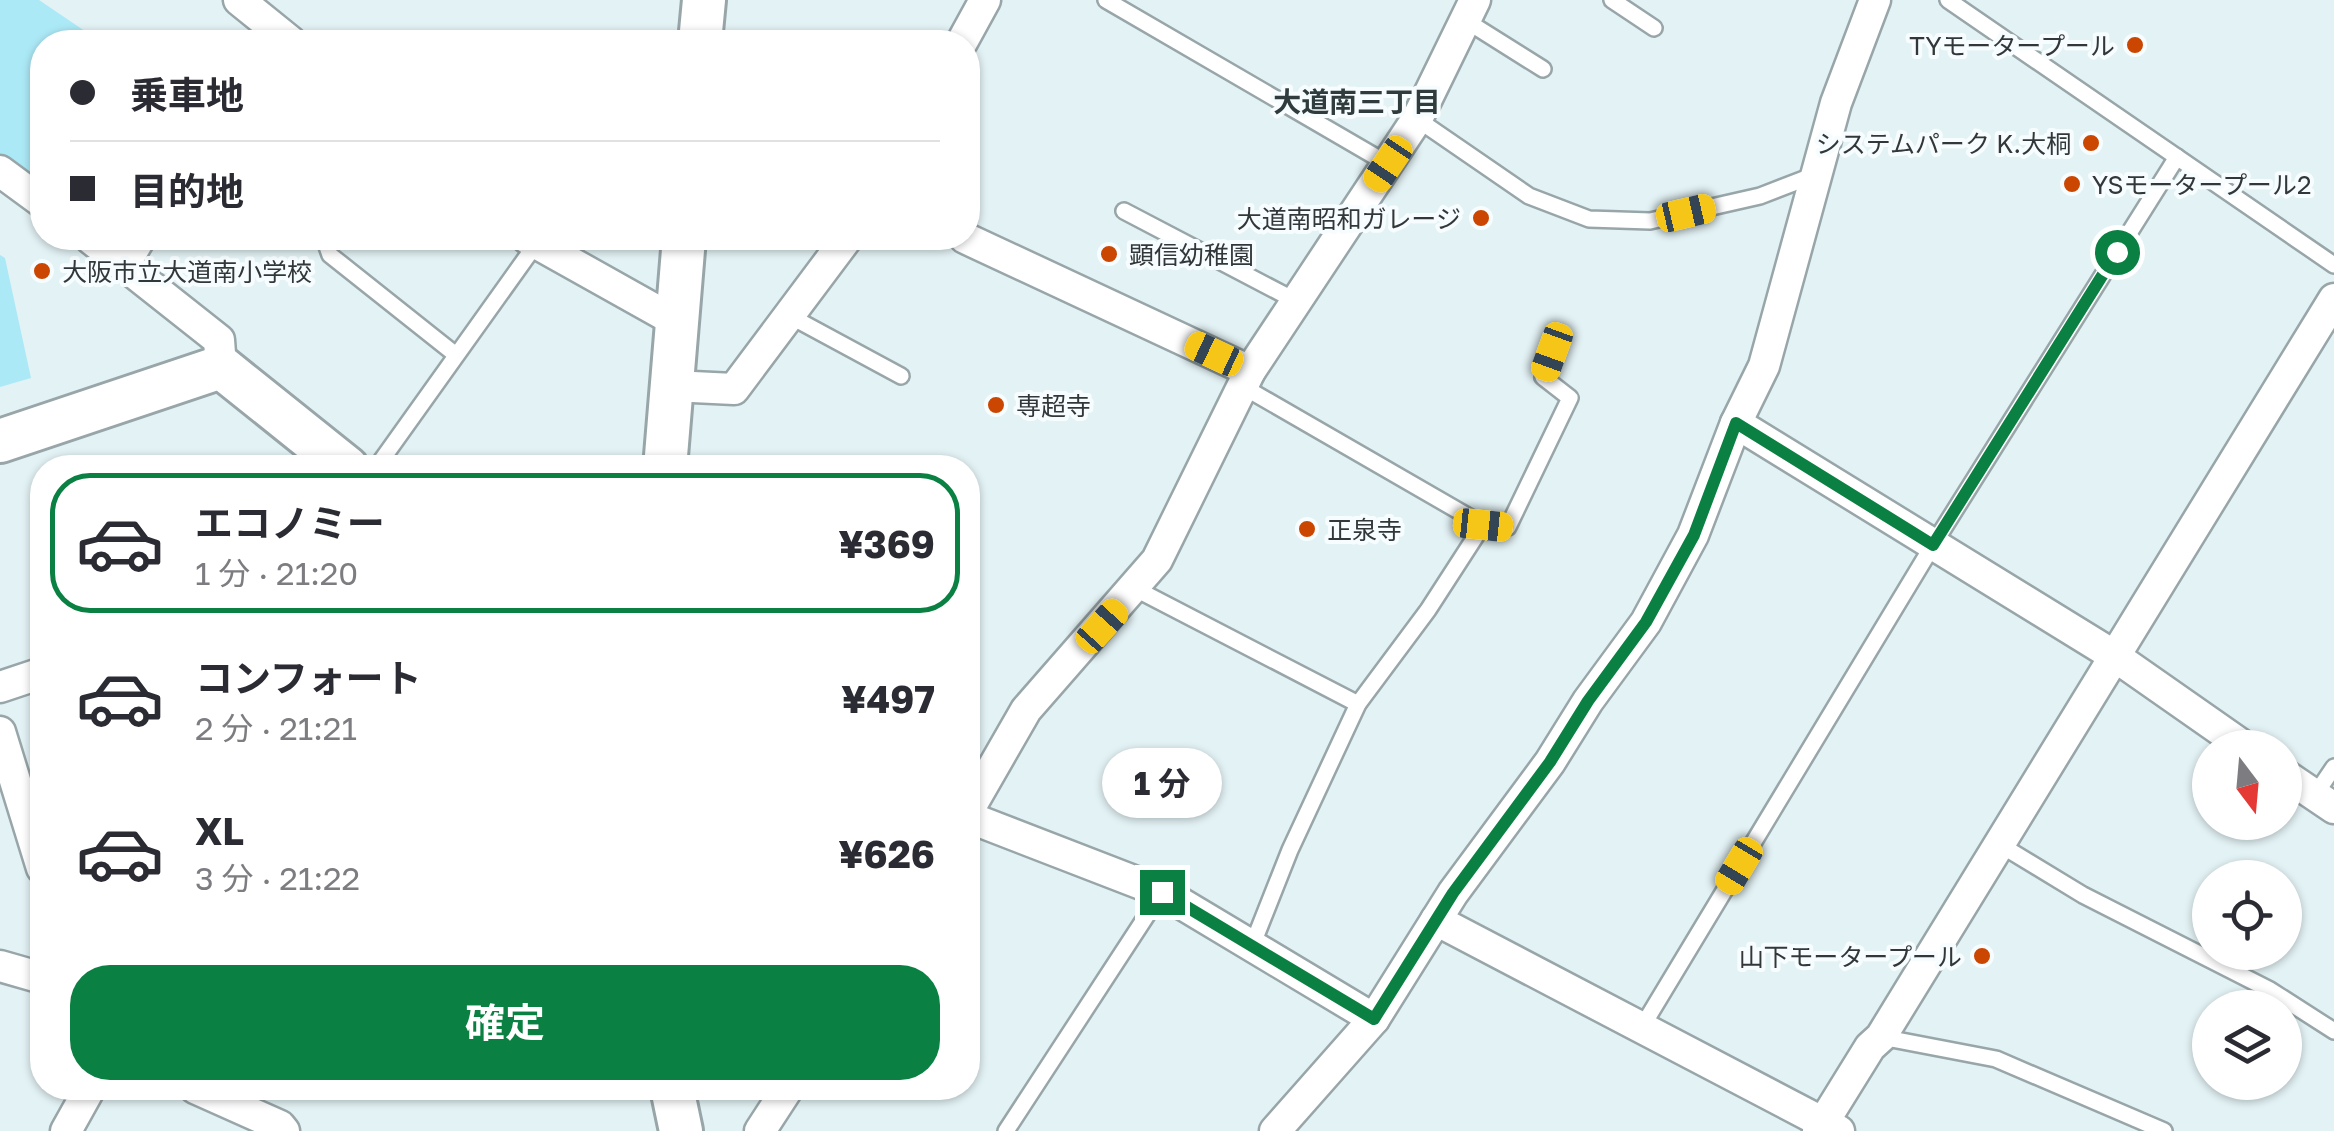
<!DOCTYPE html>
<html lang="ja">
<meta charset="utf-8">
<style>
body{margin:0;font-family:"Golos Text","Noto Sans JP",sans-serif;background:#f7f7f7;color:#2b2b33;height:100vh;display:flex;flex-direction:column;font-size:38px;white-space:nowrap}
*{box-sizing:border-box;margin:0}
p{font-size:32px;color:#7c7c81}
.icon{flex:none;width:55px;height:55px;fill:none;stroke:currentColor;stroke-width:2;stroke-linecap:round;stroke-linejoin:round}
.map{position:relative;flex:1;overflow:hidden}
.side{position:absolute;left:30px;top:455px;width:950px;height:645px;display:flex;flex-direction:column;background:#fff;border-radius:40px;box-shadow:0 2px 8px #0004}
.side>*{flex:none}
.hud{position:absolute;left:30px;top:30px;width:950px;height:220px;border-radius:40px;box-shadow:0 2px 8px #0004;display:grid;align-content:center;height:220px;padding:0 40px;background:#fff}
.needle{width:65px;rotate:164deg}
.fabs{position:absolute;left:2192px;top:730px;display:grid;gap:20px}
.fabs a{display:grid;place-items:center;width:110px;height:110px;border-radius:50%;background:#fff;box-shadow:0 2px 8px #0004;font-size:50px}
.end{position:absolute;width:45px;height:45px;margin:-22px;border:12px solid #0b8043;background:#fff;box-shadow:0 0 0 5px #fff}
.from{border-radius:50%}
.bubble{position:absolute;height:70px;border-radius:35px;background:#fff;box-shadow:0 2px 8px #0004;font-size:32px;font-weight:700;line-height:70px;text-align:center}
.car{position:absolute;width:30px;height:60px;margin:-30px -15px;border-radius:12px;box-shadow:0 0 8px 2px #0007;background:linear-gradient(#f5c518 24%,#345 0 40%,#f5c518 0 76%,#345 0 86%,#f5c518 0)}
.hud b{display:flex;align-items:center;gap:35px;height:95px;font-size:38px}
.hud b+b{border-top:2px solid #e1e1e2}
.hud i{width:25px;height:25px;background:#2b2b33}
ul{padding:18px 0 0;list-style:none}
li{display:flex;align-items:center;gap:30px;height:140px;margin:0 20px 15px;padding:0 20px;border:5px solid transparent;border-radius:40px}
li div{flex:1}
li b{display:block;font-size:38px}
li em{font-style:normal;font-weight:700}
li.selected{border-color:#0b8043}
li>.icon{width:90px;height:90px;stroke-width:1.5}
.cta{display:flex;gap:20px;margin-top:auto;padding:20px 40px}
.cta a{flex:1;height:115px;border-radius:40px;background:#0b8043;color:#fff;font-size:40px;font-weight:700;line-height:115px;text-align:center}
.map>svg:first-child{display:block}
</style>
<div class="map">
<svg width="2334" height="1131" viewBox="0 0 2334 1131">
<rect width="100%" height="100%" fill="#e3f2f5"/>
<g fill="#ace9f7">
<path d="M0,0H39L101,42H42V190L0,158Z"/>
<path d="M0,255L5,258L31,378L0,387Z"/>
</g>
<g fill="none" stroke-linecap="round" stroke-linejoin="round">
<defs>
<g id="lane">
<path d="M1106,0L1388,164"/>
<path d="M1612,0L1654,28"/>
<path d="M1948,0L2334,265"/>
<path d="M1465,20L1543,69"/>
<path d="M1417,119L1529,196L1589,219L1650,221L1760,196L1817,174"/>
<path d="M1124,211L1296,301"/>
<path d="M324,238L330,255L456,355"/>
<path d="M788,315L901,376"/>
<path d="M1242,386L1483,525"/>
<path d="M376,468L536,244"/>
<path d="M1134,588L1358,704"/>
<path d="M2315,795L2334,767"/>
<path d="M1999,844L2083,895L2270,990L2334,1031"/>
<path d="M1252,946L1290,850L1358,704L1428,610L1483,525L1508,527L1570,398L1543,377L1552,352"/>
<path d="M1642,1027L1933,545L2177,157"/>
<path d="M1881,1037L1996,1059L2164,1131"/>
<path d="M1006,1131L1162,892"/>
</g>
<g id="street">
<path d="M239,0L291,42"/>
<path d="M962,42L985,0"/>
<path d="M0,171L42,202"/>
<path d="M90,238L219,340L221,367"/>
<path d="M527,238L677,322"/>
<path d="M965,238L1250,371"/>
<path d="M125,263L140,238"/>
<path d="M672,386L734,389L847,238"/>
<path d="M1736,423L2113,655L2246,748"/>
<path d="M0,687L42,673"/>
<path d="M0,732L42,868"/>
<path d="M2285,775L2334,808"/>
<path d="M968,811L1026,710L1157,560L1250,371L1417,119L1475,0"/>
<path d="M968,817L1162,892L1374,1019"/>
<path d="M1436,920L1839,1131"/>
<path d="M0,966L42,978"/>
<path d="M195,1088L280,1126L284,1131"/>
<path d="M66,1131L90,1088"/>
<path d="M760,1131L788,1088"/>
<path d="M1275,1131L1374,1019L1453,893L1550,762L1588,701L1646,622L1693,535L1736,423L1764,366L1836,103L1875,0"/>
<path d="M1818,1131L1870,1047L1881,1037L2334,299"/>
</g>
<g id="secondary">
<path d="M700,42L704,0"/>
<path d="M0,441L221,367L347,468"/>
<path d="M665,468L684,238"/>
<path d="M672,1088L681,1131"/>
</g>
</defs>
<use href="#lane" stroke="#98a6a9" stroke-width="20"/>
<use href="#street" stroke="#98a6a9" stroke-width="35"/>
<use href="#secondary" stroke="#98a6a9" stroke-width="48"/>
<use href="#lane" stroke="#fff" stroke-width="15"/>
<use href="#street" stroke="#fff" stroke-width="30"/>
<use href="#secondary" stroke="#fff" stroke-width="42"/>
</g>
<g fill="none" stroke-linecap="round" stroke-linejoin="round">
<path stroke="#0b8043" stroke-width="12" d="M1162,892L1374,1019L1453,893L1550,762L1588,701L1646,622L1694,535L1736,423L1933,545L2117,252"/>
</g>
<g fill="#cb4600" stroke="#f7fdfe" stroke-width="4">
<circle cx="2135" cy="45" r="10"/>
<circle cx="2091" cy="143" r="10"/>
<circle cx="2072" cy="184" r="10"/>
<circle cx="1481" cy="218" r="10"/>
<circle cx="1109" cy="254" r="10"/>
<circle cx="42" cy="271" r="10"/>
<circle cx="996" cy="405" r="10"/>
<circle cx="1307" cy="529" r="10"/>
<circle cx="1982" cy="956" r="10"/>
</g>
<g text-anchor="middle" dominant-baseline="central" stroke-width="8" stroke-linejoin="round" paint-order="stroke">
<g font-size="25" fill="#323839" stroke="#f7fdfe" text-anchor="start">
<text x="2115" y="45" text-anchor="end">TYモータープール</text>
<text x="2071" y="143" text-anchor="end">システムパーク K.大桐</text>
<text x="2092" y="184">YSモータープール2</text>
<text x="1461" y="218" text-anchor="end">大道南昭和ガレージ</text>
<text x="1129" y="254">顕信幼稚園</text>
<text x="62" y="271">大阪市立大道南小学校</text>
<text x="1016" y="405">専超寺</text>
<text x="1327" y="529">正泉寺</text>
<text x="1962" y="956" text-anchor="end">山下モータープール</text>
</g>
<g font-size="28" font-weight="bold" fill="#2f3b3d" stroke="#f7fdfe">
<text x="1357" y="101">大道南三丁目</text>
</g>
</g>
</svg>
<div class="fabs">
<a><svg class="needle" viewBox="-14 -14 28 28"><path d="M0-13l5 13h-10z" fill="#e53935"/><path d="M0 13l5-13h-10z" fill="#7c7c81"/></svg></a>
<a><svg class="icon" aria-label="locate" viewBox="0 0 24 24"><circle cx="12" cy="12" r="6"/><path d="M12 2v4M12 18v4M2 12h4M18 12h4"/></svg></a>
<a><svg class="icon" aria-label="layers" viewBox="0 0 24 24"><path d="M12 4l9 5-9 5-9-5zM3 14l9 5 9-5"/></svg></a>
</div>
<i class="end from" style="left:2117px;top:252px"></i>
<i class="end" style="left:1162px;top:892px"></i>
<div class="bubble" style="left:1102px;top:748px;width:120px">1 分</div>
<i class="car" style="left:1388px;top:164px;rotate:214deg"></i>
<i class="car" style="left:1686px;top:213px;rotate:77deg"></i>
<i class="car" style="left:1552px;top:352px;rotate:200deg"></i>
<i class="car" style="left:1214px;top:354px;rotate:295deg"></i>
<i class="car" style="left:1483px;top:525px;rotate:96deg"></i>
<i class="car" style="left:1102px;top:626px;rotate:42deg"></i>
<i class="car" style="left:1739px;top:866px;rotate:211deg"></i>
<div class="hud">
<b><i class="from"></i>乗車地</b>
<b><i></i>目的地</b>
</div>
<section class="side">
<ul>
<li class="selected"><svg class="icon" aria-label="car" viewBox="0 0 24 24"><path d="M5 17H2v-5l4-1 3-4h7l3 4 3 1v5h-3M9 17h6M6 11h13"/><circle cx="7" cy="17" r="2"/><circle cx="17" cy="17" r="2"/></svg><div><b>エコノミー</b><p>1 分 · 21:20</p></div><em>¥369</em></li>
<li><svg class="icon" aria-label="car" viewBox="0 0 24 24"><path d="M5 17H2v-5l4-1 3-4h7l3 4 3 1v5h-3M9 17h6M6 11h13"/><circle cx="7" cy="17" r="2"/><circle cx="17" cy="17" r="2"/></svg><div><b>コンフォート</b><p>2 分 · 21:21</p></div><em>¥497</em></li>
<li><svg class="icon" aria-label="car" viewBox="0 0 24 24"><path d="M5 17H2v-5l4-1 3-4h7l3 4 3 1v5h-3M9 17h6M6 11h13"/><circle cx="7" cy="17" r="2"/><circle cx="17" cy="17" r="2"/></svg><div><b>XL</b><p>3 分 · 21:22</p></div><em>¥626</em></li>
</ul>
<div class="cta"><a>確定</a></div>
</section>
</div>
